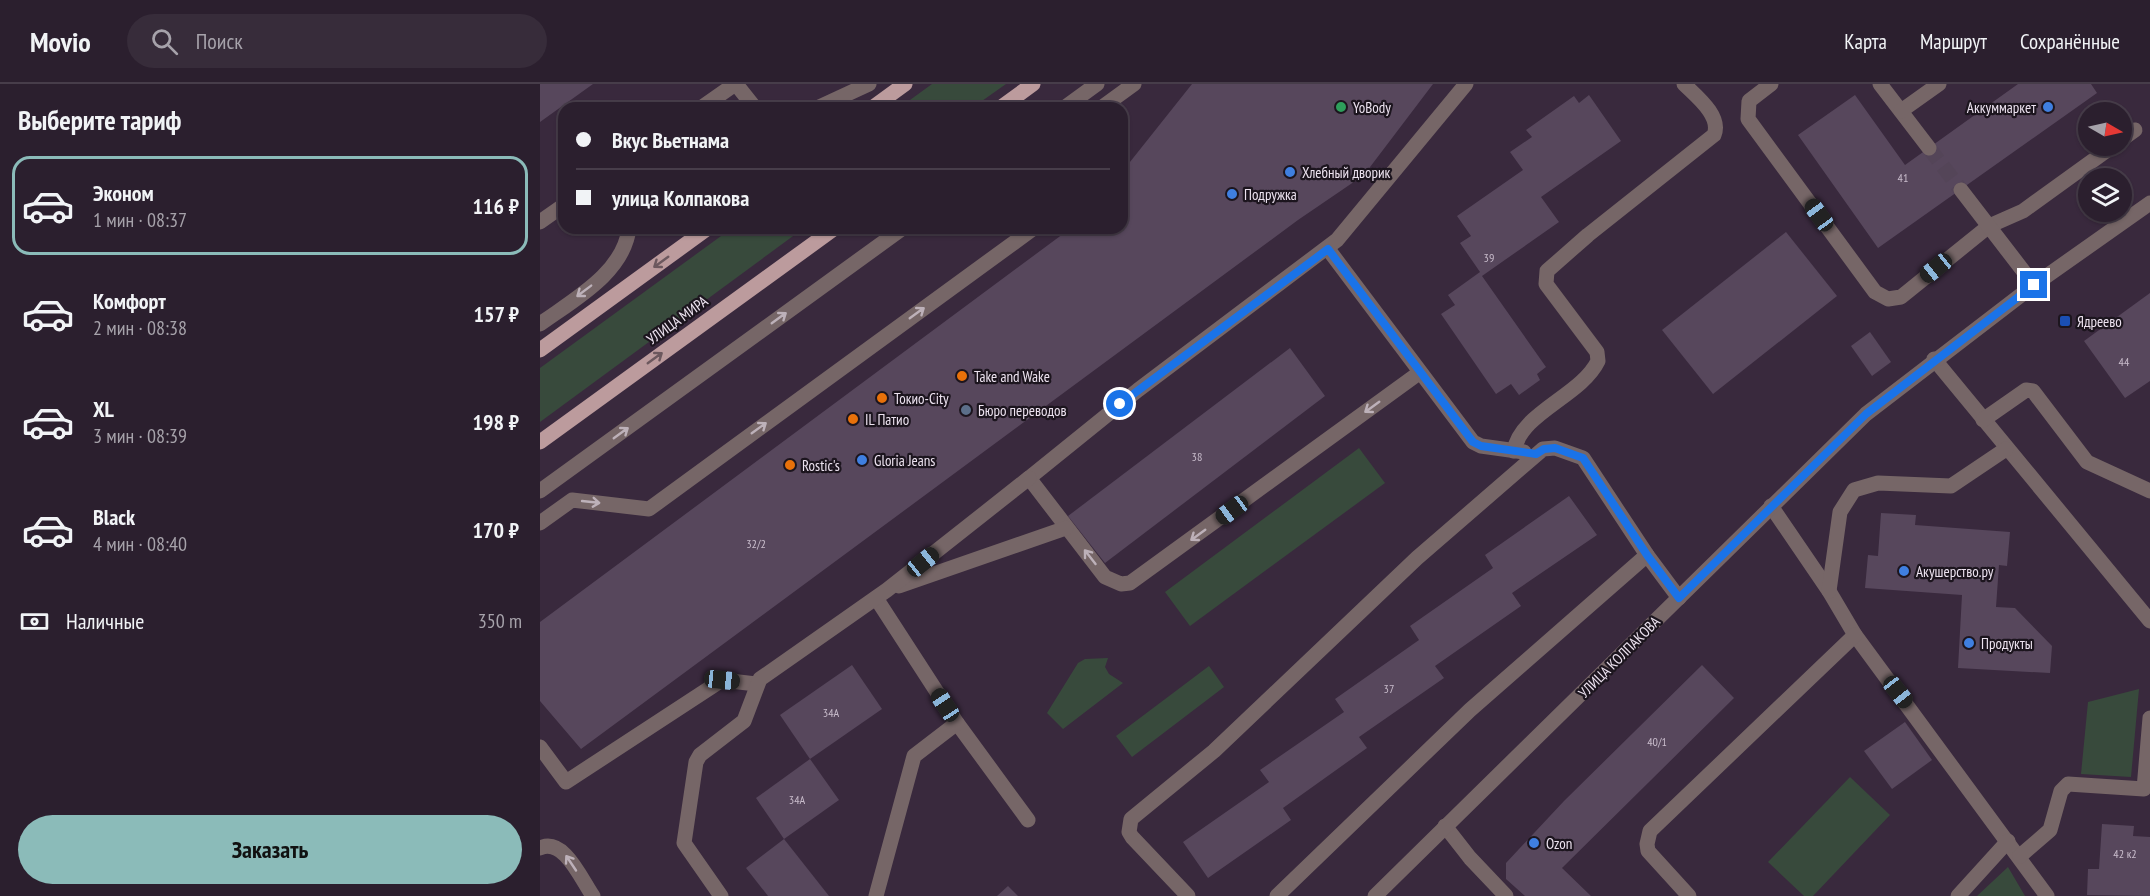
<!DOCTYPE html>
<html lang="ru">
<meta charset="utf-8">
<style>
body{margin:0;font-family:"PT Sans Narrow",sans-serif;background:#372c3a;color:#f1f3f6;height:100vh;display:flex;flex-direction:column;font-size:22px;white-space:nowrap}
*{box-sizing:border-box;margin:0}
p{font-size:20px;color:#a6a2aa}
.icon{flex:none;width:33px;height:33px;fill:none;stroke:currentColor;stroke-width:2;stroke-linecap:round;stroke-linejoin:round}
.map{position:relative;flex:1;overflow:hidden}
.sheet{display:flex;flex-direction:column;background:#2b1f2e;width:540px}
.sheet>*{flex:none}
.hud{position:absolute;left:18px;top:18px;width:570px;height:132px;border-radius:18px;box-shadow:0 2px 4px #0004,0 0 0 2px #473d4a;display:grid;align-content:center;height:132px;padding:0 18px;background:#2b1f2e}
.needle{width:39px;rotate:99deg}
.tools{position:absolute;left:1538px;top:18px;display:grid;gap:12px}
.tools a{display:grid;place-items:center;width:54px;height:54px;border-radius:50%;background:#2b1f2e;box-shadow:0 2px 4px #0004,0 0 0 2px #473d4a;font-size:30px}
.end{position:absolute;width:27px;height:27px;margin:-14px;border:8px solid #1a73e8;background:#fff;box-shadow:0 0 0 3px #fff}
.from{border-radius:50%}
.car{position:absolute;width:18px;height:36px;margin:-18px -9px;border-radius:8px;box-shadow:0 0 4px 2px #0007;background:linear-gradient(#222 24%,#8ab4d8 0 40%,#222 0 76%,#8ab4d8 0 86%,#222 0)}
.hud b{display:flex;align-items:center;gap:21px;height:57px;font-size:22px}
.hud b+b{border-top:2px solid #473d4a}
.hud i{width:15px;height:15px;background:#f1f3f6}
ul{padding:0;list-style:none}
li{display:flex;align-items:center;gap:18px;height:99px;margin:0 12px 9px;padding:0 6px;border:3px solid transparent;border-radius:18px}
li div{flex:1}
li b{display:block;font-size:22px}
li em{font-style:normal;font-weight:800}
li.current{border-color:#8bbbb9}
li>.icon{width:54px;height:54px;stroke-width:1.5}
h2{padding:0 18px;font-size:27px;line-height:72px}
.pay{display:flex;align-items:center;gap:15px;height:66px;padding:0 18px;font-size:22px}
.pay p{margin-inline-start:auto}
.primary-button{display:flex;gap:12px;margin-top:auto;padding:12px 18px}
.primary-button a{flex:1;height:69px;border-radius:36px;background:#8bbbb9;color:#111;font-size:24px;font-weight:800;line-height:69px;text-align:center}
header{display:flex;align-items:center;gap:36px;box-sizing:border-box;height:84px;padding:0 30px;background:#2b1f2e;border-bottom:2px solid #473d4a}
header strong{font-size:28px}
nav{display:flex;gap:33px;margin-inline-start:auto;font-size:21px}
.search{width:420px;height:54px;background:#372c3a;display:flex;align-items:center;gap:15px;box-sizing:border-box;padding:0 21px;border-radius:33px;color:#a6a2aa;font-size:22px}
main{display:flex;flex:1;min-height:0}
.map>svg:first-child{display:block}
</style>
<header>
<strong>Movio</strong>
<div class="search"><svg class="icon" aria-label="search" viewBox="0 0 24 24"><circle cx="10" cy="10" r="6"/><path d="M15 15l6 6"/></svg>Поиск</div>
<nav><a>Карта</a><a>Маршрут</a><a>Сохранённые</a></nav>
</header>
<main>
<section class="sheet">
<h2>Выберите тариф</h2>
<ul>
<li class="current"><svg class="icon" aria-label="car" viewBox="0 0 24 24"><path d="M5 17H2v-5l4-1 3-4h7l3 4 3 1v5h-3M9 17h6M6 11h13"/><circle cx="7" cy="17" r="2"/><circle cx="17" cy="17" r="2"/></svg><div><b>Эконом</b><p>1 мин · 08:37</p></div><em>116 ₽</em></li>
<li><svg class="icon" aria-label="car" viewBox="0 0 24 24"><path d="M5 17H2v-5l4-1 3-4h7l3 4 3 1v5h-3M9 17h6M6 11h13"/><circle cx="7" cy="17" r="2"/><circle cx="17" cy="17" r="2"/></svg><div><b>Комфорт</b><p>2 мин · 08:38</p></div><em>157 ₽</em></li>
<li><svg class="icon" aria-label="car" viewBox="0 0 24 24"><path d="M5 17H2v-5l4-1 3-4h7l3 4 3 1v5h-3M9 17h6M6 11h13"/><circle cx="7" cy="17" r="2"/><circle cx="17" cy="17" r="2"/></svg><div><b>XL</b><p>3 мин · 08:39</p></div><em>198 ₽</em></li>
<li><svg class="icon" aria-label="car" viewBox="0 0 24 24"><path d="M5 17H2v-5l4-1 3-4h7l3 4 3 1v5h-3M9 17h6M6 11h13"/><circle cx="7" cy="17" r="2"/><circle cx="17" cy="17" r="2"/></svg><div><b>Black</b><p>4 мин · 08:40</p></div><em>170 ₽</em></li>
</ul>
<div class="pay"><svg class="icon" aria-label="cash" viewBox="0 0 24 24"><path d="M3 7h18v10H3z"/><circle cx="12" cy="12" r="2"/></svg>Наличные<p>350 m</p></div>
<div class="primary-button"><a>Заказать</a></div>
</section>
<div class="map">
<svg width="1610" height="812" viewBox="0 0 1610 812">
<rect width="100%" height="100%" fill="#39293d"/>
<g fill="#384a3c">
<path d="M392,0H466L432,24H359Z"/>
<path d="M192,144H264L0,338V284Z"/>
<path d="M819,364L845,399L650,542L625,508Z"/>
<path d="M568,574L565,583L569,590L583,599L523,645L507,629L538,579L545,575Z"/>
<path d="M669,582L684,603L592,673L576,652Z"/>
<path d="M1599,605L1591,693L1541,690L1548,618Z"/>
<path d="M1310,693L1350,731L1273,812H1264L1228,778Z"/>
<path d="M1468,783L1485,812H1437Z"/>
</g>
<g fill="#57475c">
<path d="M0,0H53L0,38Z"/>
<path d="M652,0H893L824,91L758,136L41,665L0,617V538L531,144H582V88Z"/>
<path d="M1478,0H1551L1557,9L1338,164L1258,51L1315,11L1365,81Z"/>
<path d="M1049,11L1081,57L1001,113L1019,138L942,192L1006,283L997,290L1000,296L979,311L971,300L956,310L901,230L915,221L908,211L940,188L920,159L931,152L917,132L983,86L970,68L992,53L986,46L1034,12L1039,19Z"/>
<path d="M1246,148L1297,212L1173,310L1122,246Z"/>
<path d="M1610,209V297L1585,314L1544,257Z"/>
<path d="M1330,248L1351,278L1332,292L1311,262Z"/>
<path d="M750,264L785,312L565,479L528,432Z"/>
<path d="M1029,412L1057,451L972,509L981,522L895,582L904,594L819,653L827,664L743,724L751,736L668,794L643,758L729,698L720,686L804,628L795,615L879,556L870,542L953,484L945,471Z"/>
<path d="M1341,429L1376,431L1375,441L1470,448L1467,482L1459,481L1456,523L1475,524L1512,562L1510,589L1418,584L1422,511L1325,504L1328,471L1338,472Z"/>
<path d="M312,581L342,625L270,675L240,631Z"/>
<path d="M1162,581L1194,614L1022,784L1051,812H985L966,795V779L1024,717Z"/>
<path d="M1365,638L1392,676L1352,705L1324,667Z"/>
<path d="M270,675L299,716L244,755L216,714Z"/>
<path d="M1562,740L1594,742L1593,752L1610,753V812L1547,811L1548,785H1559Z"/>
<path d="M244,755L289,812H228L206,784Z"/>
<path d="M468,802L478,812H457Z"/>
</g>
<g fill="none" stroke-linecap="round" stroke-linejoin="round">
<path stroke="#544558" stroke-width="15" stroke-dasharray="15 8" stroke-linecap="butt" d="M1389,64L1421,106"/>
<g stroke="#766667" stroke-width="15">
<path d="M196,0L215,24"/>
<path d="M1231,0L1209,17L1208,35L1335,208L1348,215L1361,213L1449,142L1483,127L1573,62"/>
<path d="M1340,0L1389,64"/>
<path d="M161,24L195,0"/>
<path d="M277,24L329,0"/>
<path d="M524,24L557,0"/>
<path d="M561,24L594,0"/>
<path d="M1361,27L1399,0"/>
<path d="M1581,56L1595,46"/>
<path d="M1421,106L1494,201"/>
<path d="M0,138L24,121"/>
<path d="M788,165L933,358L941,362L984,368"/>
<path d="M0,240C33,216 84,189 89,144"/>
<path d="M1394,275L1610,537"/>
<path d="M879,289L590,499L581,500L565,493L489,394L598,306L797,156L926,0"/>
<path d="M1443,336L1486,306L1493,307L1547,378L1610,407"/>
<path d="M974,367C980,329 1041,312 1058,277L1057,268L1006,200L1007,187L1048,151L1174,51C1182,32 1156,12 1144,0"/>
<path d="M0,407L363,144"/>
<path d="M1231,422L1289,507L1315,551L1507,812"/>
<path d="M0,439L32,416L109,425L494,144"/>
<path d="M359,502L526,444"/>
<path d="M1289,507L1300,428L1314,406L1338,399L1411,402L1466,365"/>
<path d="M336,514L417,639L488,736"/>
<path d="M0,663L26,698L182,596L216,600"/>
<path d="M905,742L930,774L966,812"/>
<path d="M0,764C24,753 41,795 53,812"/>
<path d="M1480,772L1510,746L1521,707L1528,700L1604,705L1610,634"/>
<path d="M181,812L144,759L156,678L160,671L204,637L220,595L347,506L489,394"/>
<path d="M336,812L374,672L417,639"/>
<path d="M648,812L592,753L589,748L591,735L674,667L877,474L1003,365L1015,364L1043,374L1107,471L1139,514"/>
<path d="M737,812L930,626L1107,471"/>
<path d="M835,812L1326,330L1494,201L1610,119"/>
<path d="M1149,812L1108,767L1107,760L1110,747L1315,551"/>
<path d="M1418,812L1468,757"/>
</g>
<g stroke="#bc9b9d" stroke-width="15">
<path d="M332,24L365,0"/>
<path d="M460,24L493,0"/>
<path d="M0,266L168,144"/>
<path d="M0,358L295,144"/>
</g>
</g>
<defs><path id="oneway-shaft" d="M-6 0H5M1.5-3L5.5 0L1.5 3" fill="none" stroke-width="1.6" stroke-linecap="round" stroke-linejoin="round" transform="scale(1.5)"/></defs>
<g stroke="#6c585e">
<use href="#oneway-shaft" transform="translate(121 178) rotate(144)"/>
<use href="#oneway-shaft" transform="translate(115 274) rotate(-36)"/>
</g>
<g stroke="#bdb1b9">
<use href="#oneway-shaft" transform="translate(44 207) rotate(143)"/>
<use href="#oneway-shaft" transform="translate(377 229) rotate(-36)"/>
<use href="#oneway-shaft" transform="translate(239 234) rotate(-36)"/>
<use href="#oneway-shaft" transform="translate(832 323) rotate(144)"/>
<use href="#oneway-shaft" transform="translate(219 344) rotate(-36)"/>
<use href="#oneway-shaft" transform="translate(81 349) rotate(-36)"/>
<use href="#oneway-shaft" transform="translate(51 418) rotate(6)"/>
<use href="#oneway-shaft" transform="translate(658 451) rotate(144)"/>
<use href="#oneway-shaft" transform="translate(550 473) rotate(-128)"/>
<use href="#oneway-shaft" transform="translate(31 779) rotate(-124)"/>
</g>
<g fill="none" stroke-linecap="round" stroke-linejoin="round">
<path stroke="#1a73e8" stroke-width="8" d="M580,320L788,165L933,358L941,362L996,370L1004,365L1015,364L1043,374L1107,471L1139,514L1326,330L1494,201"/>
</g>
<circle fill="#2e9e5b" stroke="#1c151e" stroke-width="2" cx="801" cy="23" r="6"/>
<g fill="#3f7fe0" stroke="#1c151e" stroke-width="2">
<circle cx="1508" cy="23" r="6"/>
<circle cx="750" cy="88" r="6"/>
<circle cx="692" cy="110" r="6"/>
<circle cx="322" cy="376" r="6"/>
<circle cx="1364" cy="487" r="6"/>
<circle cx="1429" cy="559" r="6"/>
<circle cx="994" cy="759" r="6"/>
</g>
<rect fill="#1a4fb4" stroke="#1c151e" stroke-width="2" x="1519" y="231" width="12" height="12" rx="3"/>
<g fill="#e8710a" stroke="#1c151e" stroke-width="2">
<circle cx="422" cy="292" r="6"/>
<circle cx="342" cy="314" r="6"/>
<circle cx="313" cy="335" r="6"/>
<circle cx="250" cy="381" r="6"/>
</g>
<circle fill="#5c6f8a" stroke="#1c151e" stroke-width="2" cx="426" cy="326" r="6"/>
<g text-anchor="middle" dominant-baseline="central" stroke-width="4.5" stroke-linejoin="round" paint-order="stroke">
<g font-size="12" fill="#c8bccb">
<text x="1363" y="93">41</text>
<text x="949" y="173">39</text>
<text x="1584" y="277">44</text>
<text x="657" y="372">38</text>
<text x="216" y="459">32/2</text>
<text x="849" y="604">37</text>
<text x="291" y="628">34А</text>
<text x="1117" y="657">40/1</text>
<text x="257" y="715">34А</text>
<text x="1585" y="769">42 к2</text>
</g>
<g font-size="15" fill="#ede3f0" stroke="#1c151e" text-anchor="start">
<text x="813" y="23">YoBody</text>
<text x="1496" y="23" text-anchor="end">Аккуммаркет</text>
<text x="762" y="88">Хлебный дворик</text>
<text x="704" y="110">Подружка</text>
<text x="1537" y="237">Ядреево</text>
<text x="434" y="292">Take and Wake</text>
<text x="354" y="314">Токио-City</text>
<text x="438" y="326">Бюро переводов</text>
<text x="325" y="335">IL Патио</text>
<text x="334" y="376">Gloria Jeans</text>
<text x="262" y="381">Rostic's</text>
<text x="1376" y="487">Акушерство.ру</text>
<text x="1441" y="559">Продукты</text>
<text x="1006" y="759">Ozon</text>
</g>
<g font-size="15" fill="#ede3f0" stroke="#1c151e">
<text transform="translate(137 236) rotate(-36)">УЛИЦА МИРА</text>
<text transform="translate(1079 573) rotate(-45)">УЛИЦА КОЛПАКОВА</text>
</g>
</g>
</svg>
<div class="tools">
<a><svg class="needle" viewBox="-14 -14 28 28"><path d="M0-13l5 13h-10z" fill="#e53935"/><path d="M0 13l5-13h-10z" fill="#a6a2aa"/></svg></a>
<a><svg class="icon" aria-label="layers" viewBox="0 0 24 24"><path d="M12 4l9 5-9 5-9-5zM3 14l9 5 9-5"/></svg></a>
</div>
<i class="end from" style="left:580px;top:320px"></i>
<i class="end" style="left:1494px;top:201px"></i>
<i class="car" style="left:1279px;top:131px;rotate:324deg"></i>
<i class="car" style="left:1396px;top:184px;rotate:231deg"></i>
<i class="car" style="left:692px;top:426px;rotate:234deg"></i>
<i class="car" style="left:383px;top:478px;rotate:51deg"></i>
<i class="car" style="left:182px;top:596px;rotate:96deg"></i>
<i class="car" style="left:1358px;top:608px;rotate:142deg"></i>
<i class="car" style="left:405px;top:621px;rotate:327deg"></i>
<div class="hud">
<b><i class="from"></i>Вкус Вьетнама</b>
<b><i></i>улица Колпакова</b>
</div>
</div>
</main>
